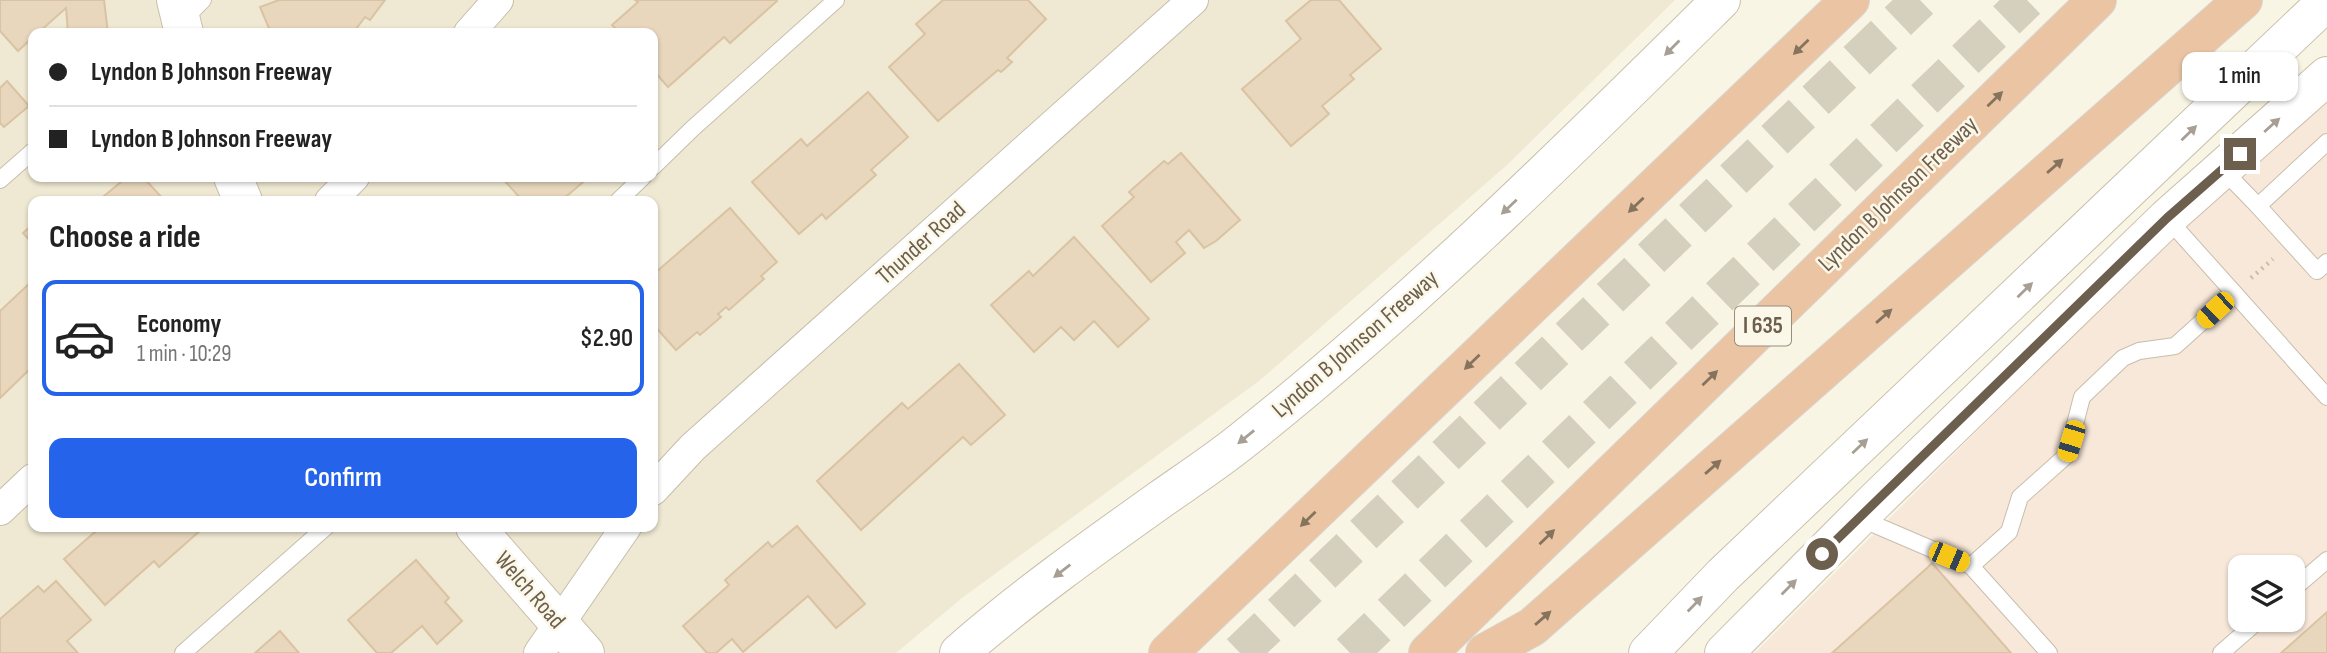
<!DOCTYPE html>
<meta charset="utf-8">
<style>
body{margin:0;font-family:"Sofia Sans Condensed",sans-serif;background:#f2f2f2;color:#222;height:100vh;display:flex;flex-direction:column;font-size:26px;white-space:nowrap}
*{box-sizing:border-box;margin:0}
p{font-size:23px;color:#767676}
.icon{flex:none;width:38px;height:38px;fill:none;stroke:currentColor;stroke-width:2;stroke-linecap:round;stroke-linejoin:round}
.map{position:relative;flex:1;overflow:hidden}
.side{position:absolute;left:28px;top:196px;width:630px;height:336px;display:flex;flex-direction:column;background:#fff;border-radius:14px;box-shadow:0 2px 5px #0004}
.side>*{flex:none}
.banner{position:absolute;left:28px;top:28px;width:630px;height:154px;border-radius:14px;box-shadow:0 2px 5px #0004;display:grid;align-content:center;height:154px;padding:0 21px;background:#fff}
.buttons{position:absolute;left:2228px;top:555px;display:grid;gap:14px}
.buttons a{display:grid;place-items:center;width:77px;height:77px;border-radius:14px;background:#fff;box-shadow:0 2px 5px #0004;font-size:35px}
.end{position:absolute;width:32px;height:32px;margin:-16px;border:9px solid #6d5f4d;background:#fff;box-shadow:0 0 0 4px #fff}
.from{border-radius:50%}
.bubble{position:absolute;height:49px;border-radius:14px;background:#fff;box-shadow:0 2px 5px #0004;font-size:23px;font-weight:600;line-height:49px;text-align:center}
.car{position:absolute;width:21px;height:42px;margin:-21px -10px;border-radius:9px;box-shadow:0 0 5px 2px #0007;background:linear-gradient(#f5c518 24%,#345 0 40%,#f5c518 0 76%,#345 0 86%,#f5c518 0)}
.banner b{display:flex;align-items:center;gap:24px;height:66px;font-size:26px}
.banner b+b{border-top:2px solid #e0e0e0}
.banner i{width:18px;height:18px;background:#222}
ul{padding:0;list-style:none}
li{display:flex;align-items:center;gap:21px;height:116px;margin:0 14px 10px;padding:0 7px;border:4px solid #e0e0e0;border-radius:14px}
li div{flex:1}
li b{display:block;font-size:26px}
li em{font-style:normal;font-weight:600}
li.active{border-color:#2563eb}
li>.icon{width:63px;height:63px;stroke-width:1.5}
h2{padding:0 21px;font-size:32px;line-height:84px}
.cta{display:flex;gap:14px;margin-top:auto;padding:14px 21px}
.cta a{flex:1;height:80px;border-radius:14px;background:#2563eb;color:#fff;font-size:28px;font-weight:600;line-height:80px;text-align:center}
.map>svg:first-child{display:block}
</style>
<div class="map">
<svg width="2327" height="653" viewBox="0 0 2327 653">
<rect width="100%" height="100%" fill="#f8f5e4"/>
<path fill="#efe8d3" fill-rule="evenodd" d="M0,0H1675L1507,165L1259,381L962,598L896,653H0ZM33,33H653V177H33ZM33,201H653V527H33Z"/>
<path fill="#f7e8d9" fill-rule="evenodd" d="M2327,99V653H1755L2141,267ZM2240,567H2292V620H2240Z"/>
<g fill="#e8d7bd" stroke="#dac3a2" stroke-width="2">
<path d="M0,0H104L108,33H68L66,8L38,33H33V37L18,51L0,31Z"/>
<path d="M279,0H385L370,20L365,17L353,33H271L260,7Z"/>
<path d="M635,0H776L777,1L730,43L724,37L668,87L653,70V33H620L612,25L638,2Z"/>
<path d="M943,0H1028L1046,19L1007,58L1012,62L1001,72L998,70L938,121L889,67L925,34L916,24Z"/>
<path d="M1311,0H1339L1381,49L1350,75L1354,79L1322,106L1329,114L1291,146L1242,89L1301,39L1286,21Z"/>
<path d="M7,81L29,106L4,127L0,123V88Z"/>
<path d="M868,92L908,137L871,170L876,175L826,219L822,214L799,234L752,182L801,139L807,146Z"/>
<path d="M1181,153L1240,220L1216,241L1204,248L1189,230L1176,242L1185,253L1151,282L1102,226L1134,197L1129,192L1164,161L1168,164Z"/>
<path d="M127,177H143L165,201H98Z"/>
<path d="M501,177H589L561,201H523Z"/>
<path d="M730,208L777,262L761,276L764,279L729,310L726,307L718,314L721,317L700,335L697,332L676,350L653,324V271L655,273Z"/>
<path d="M33,224V244L23,233Z"/>
<path d="M1074,237L1149,319L1118,347L1094,321L1074,340L1061,327L1034,352L991,305L1029,271L1033,276Z"/>
<path d="M32,281L33,366L0,398V311Z"/>
<path d="M959,364L1005,415L971,445L963,437L861,530L817,481L902,403L908,409Z"/>
<path d="M797,526L865,604L836,628L808,596L743,652L732,639L716,653H707L683,626L729,585L725,580L768,542L772,547Z"/>
<path d="M92,527H200L202,529L159,567L154,561L105,605L64,559L96,531Z"/>
<path d="M416,560L449,598L445,602L462,621L437,644L422,626L391,653H377L348,620Z"/>
<path d="M1932,563L2011,653H1832L1927,568Z"/>
<path d="M56,581L91,620L67,641L78,653H0V619L38,586L44,592Z"/>
<path d="M2327,612V653H2281Z"/>
<path d="M280,631L299,653H255Z"/>
</g>
<g fill="none" stroke-linecap="round" stroke-linejoin="round">
<g stroke="#d5d0be" stroke-width="38" stroke-dasharray="38 19" stroke-linecap="butt">
<path d="M1240,653L1920,0"/>
<path d="M1350,653L2027,0"/>
</g>
<defs>
<g id="lane">
<path d="M183,20L203,0"/>
<path d="M653,167L692,129L836,0"/>
<path d="M2222,169L2258,206L2327,142"/>
<path d="M0,180L33,151"/>
<path d="M618,201L643,177"/>
<path d="M2258,206L2317,271L2327,262"/>
<path d="M2167,218L2327,397"/>
<path d="M1859,518L1971,566L2049,653"/>
<path d="M1971,566L2009,532L2020,497L2067,455L2082,397L2123,358L2139,351L2175,346L2234,293"/>
<path d="M2292,590L2327,560"/>
<path d="M183,653L326,527"/>
<path d="M2221,653L2259,620"/>
</g>
<g id="street">
<path d="M469,33L498,0"/>
<path d="M330,201L354,177"/>
<path d="M653,490L693,447L1193,0"/>
<path d="M0,510L33,479"/>
<path d="M539,653L626,527"/>
</g>
<g id="secondary">
<path d="M176,0L184,33"/>
<path d="M233,177L243,201"/>
<path d="M475,527L585,653"/>
<path d="M959,653C1023,597 1092,548 1161,499C1188,480 1217,461 1243,440C1413,305 1567,152 1721,0"/>
<path d="M1648,653L1723,575L2327,1"/>
<path d="M1724,653L1873,503L2167,218L2327,76"/>
</g>
<g id="highway">
<path d="M1168,653L1850,0"/>
<path d="M1428,653L2097,0"/>
<path d="M1485,653L1532,627L2243,0"/>
</g>
</defs>
<use href="#lane" stroke="#c7beac" stroke-width="18"/>
<use href="#street" stroke="#c7beac" stroke-width="32"/>
<use href="#secondary" stroke="#cabfab" stroke-width="40"/>
<use href="#highway" stroke="#d9d5d1" stroke-width="40"/>
<path stroke="#cebda3" stroke-width="4.5" stroke-dasharray="2 5" stroke-linecap="butt" d="M2251,278L2273,259"/>
<use href="#lane" stroke="#fff" stroke-width="16"/>
<use href="#street" stroke="#fff" stroke-width="30"/>
<use href="#secondary" stroke="#fff" stroke-width="38"/>
<use href="#highway" stroke="#eac4a3" stroke-width="38"/>
</g>
<defs><path id="oneway-solid" d="M-6-.8H1V-3.2L6.5 0L1 3.2V.8H-6Z" transform="scale(1.75)"/></defs>
<g fill="#86735e">
<use href="#oneway-solid" transform="translate(1801 47) rotate(136)"/>
<use href="#oneway-solid" transform="translate(1995 99) rotate(-44)"/>
<use href="#oneway-solid" transform="translate(2055 166) rotate(-41)"/>
<use href="#oneway-solid" transform="translate(1636 205) rotate(136)"/>
<use href="#oneway-solid" transform="translate(1884 316) rotate(-41)"/>
<use href="#oneway-solid" transform="translate(1472 362) rotate(136)"/>
<use href="#oneway-solid" transform="translate(1710 378) rotate(-44)"/>
<use href="#oneway-solid" transform="translate(1713 467) rotate(-41)"/>
<use href="#oneway-solid" transform="translate(1308 519) rotate(136)"/>
<use href="#oneway-solid" transform="translate(1547 537) rotate(-44)"/>
<use href="#oneway-solid" transform="translate(1543 618) rotate(-41)"/>
</g>
<g fill="#a79f94">
<use href="#oneway-solid" transform="translate(1672 48) rotate(135)"/>
<use href="#oneway-solid" transform="translate(2272 125) rotate(-42)"/>
<use href="#oneway-solid" transform="translate(2189 133) rotate(-44)"/>
<use href="#oneway-solid" transform="translate(1509 207) rotate(137)"/>
<use href="#oneway-solid" transform="translate(2025 290) rotate(-44)"/>
<use href="#oneway-solid" transform="translate(1246 437) rotate(141)"/>
<use href="#oneway-solid" transform="translate(1860 446) rotate(-43)"/>
<use href="#oneway-solid" transform="translate(1062 571) rotate(142)"/>
<use href="#oneway-solid" transform="translate(1789 587) rotate(-45)"/>
<use href="#oneway-solid" transform="translate(1695 604) rotate(-46)"/>
</g>
<g fill="none" stroke-linecap="round" stroke-linejoin="round">
<path stroke="#6d5f4d" stroke-width="9" d="M1822,554L2167,218L2240,154"/>
</g>
<g text-anchor="middle" dominant-baseline="central" stroke-width="5" stroke-linejoin="round" paint-order="stroke">
<rect fill="#fcf8e9" stroke="#988d7c" stroke-width="2" x="1735" y="306.5" width="56" height="39" rx="5"/>
<g font-size="23" font-weight="bold" fill="#6d5f4d">
<text x="1763" y="326">I 635</text>
</g>
<g font-size="24" fill="#6d5f4d" stroke="#fcf8e9">
<text transform="translate(1898 194) rotate(-44)">Lyndon B Johnson Freeway</text>
<text transform="translate(921 243) rotate(-42)">Thunder Road</text>
<text transform="translate(1355 344) rotate(-41)">Lyndon B Johnson Freeway</text>
<text transform="translate(530 590) rotate(49)">Welch Road</text>
</g>
</g>
</svg>
<div class="buttons">
<a><svg class="icon" aria-label="layers" viewBox="0 0 24 24"><path d="M12 4l9 5-9 5-9-5zM3 14l9 5 9-5"/></svg></a>
</div>
<i class="end from" style="left:1822px;top:554px"></i>
<i class="end" style="left:2240px;top:154px"></i>
<div class="bubble" style="left:2182px;top:52px;width:116px">1 min</div>
<i class="car" style="left:2215px;top:310px;rotate:227deg"></i>
<i class="car" style="left:2071px;top:441px;rotate:197deg"></i>
<i class="car" style="left:1949px;top:557px;rotate:113deg"></i>
<div class="banner">
<b><i class="from"></i>Lyndon B Johnson Freeway</b>
<b><i></i>Lyndon B Johnson Freeway</b>
</div>
<section class="side">
<h2>Choose a ride</h2>
<ul>
<li class="active"><svg class="icon" aria-label="car" viewBox="0 0 24 24"><path d="M5 17H2v-5l4-1 3-4h7l3 4 3 1v5h-3M9 17h6M6 11h13"/><circle cx="7" cy="17" r="2"/><circle cx="17" cy="17" r="2"/></svg><div><b>Economy</b><p>1 min · 10:29</p></div><em>$2.90</em></li>
</ul>
<div class="cta"><a>Confirm</a></div>
</section>
</div>
